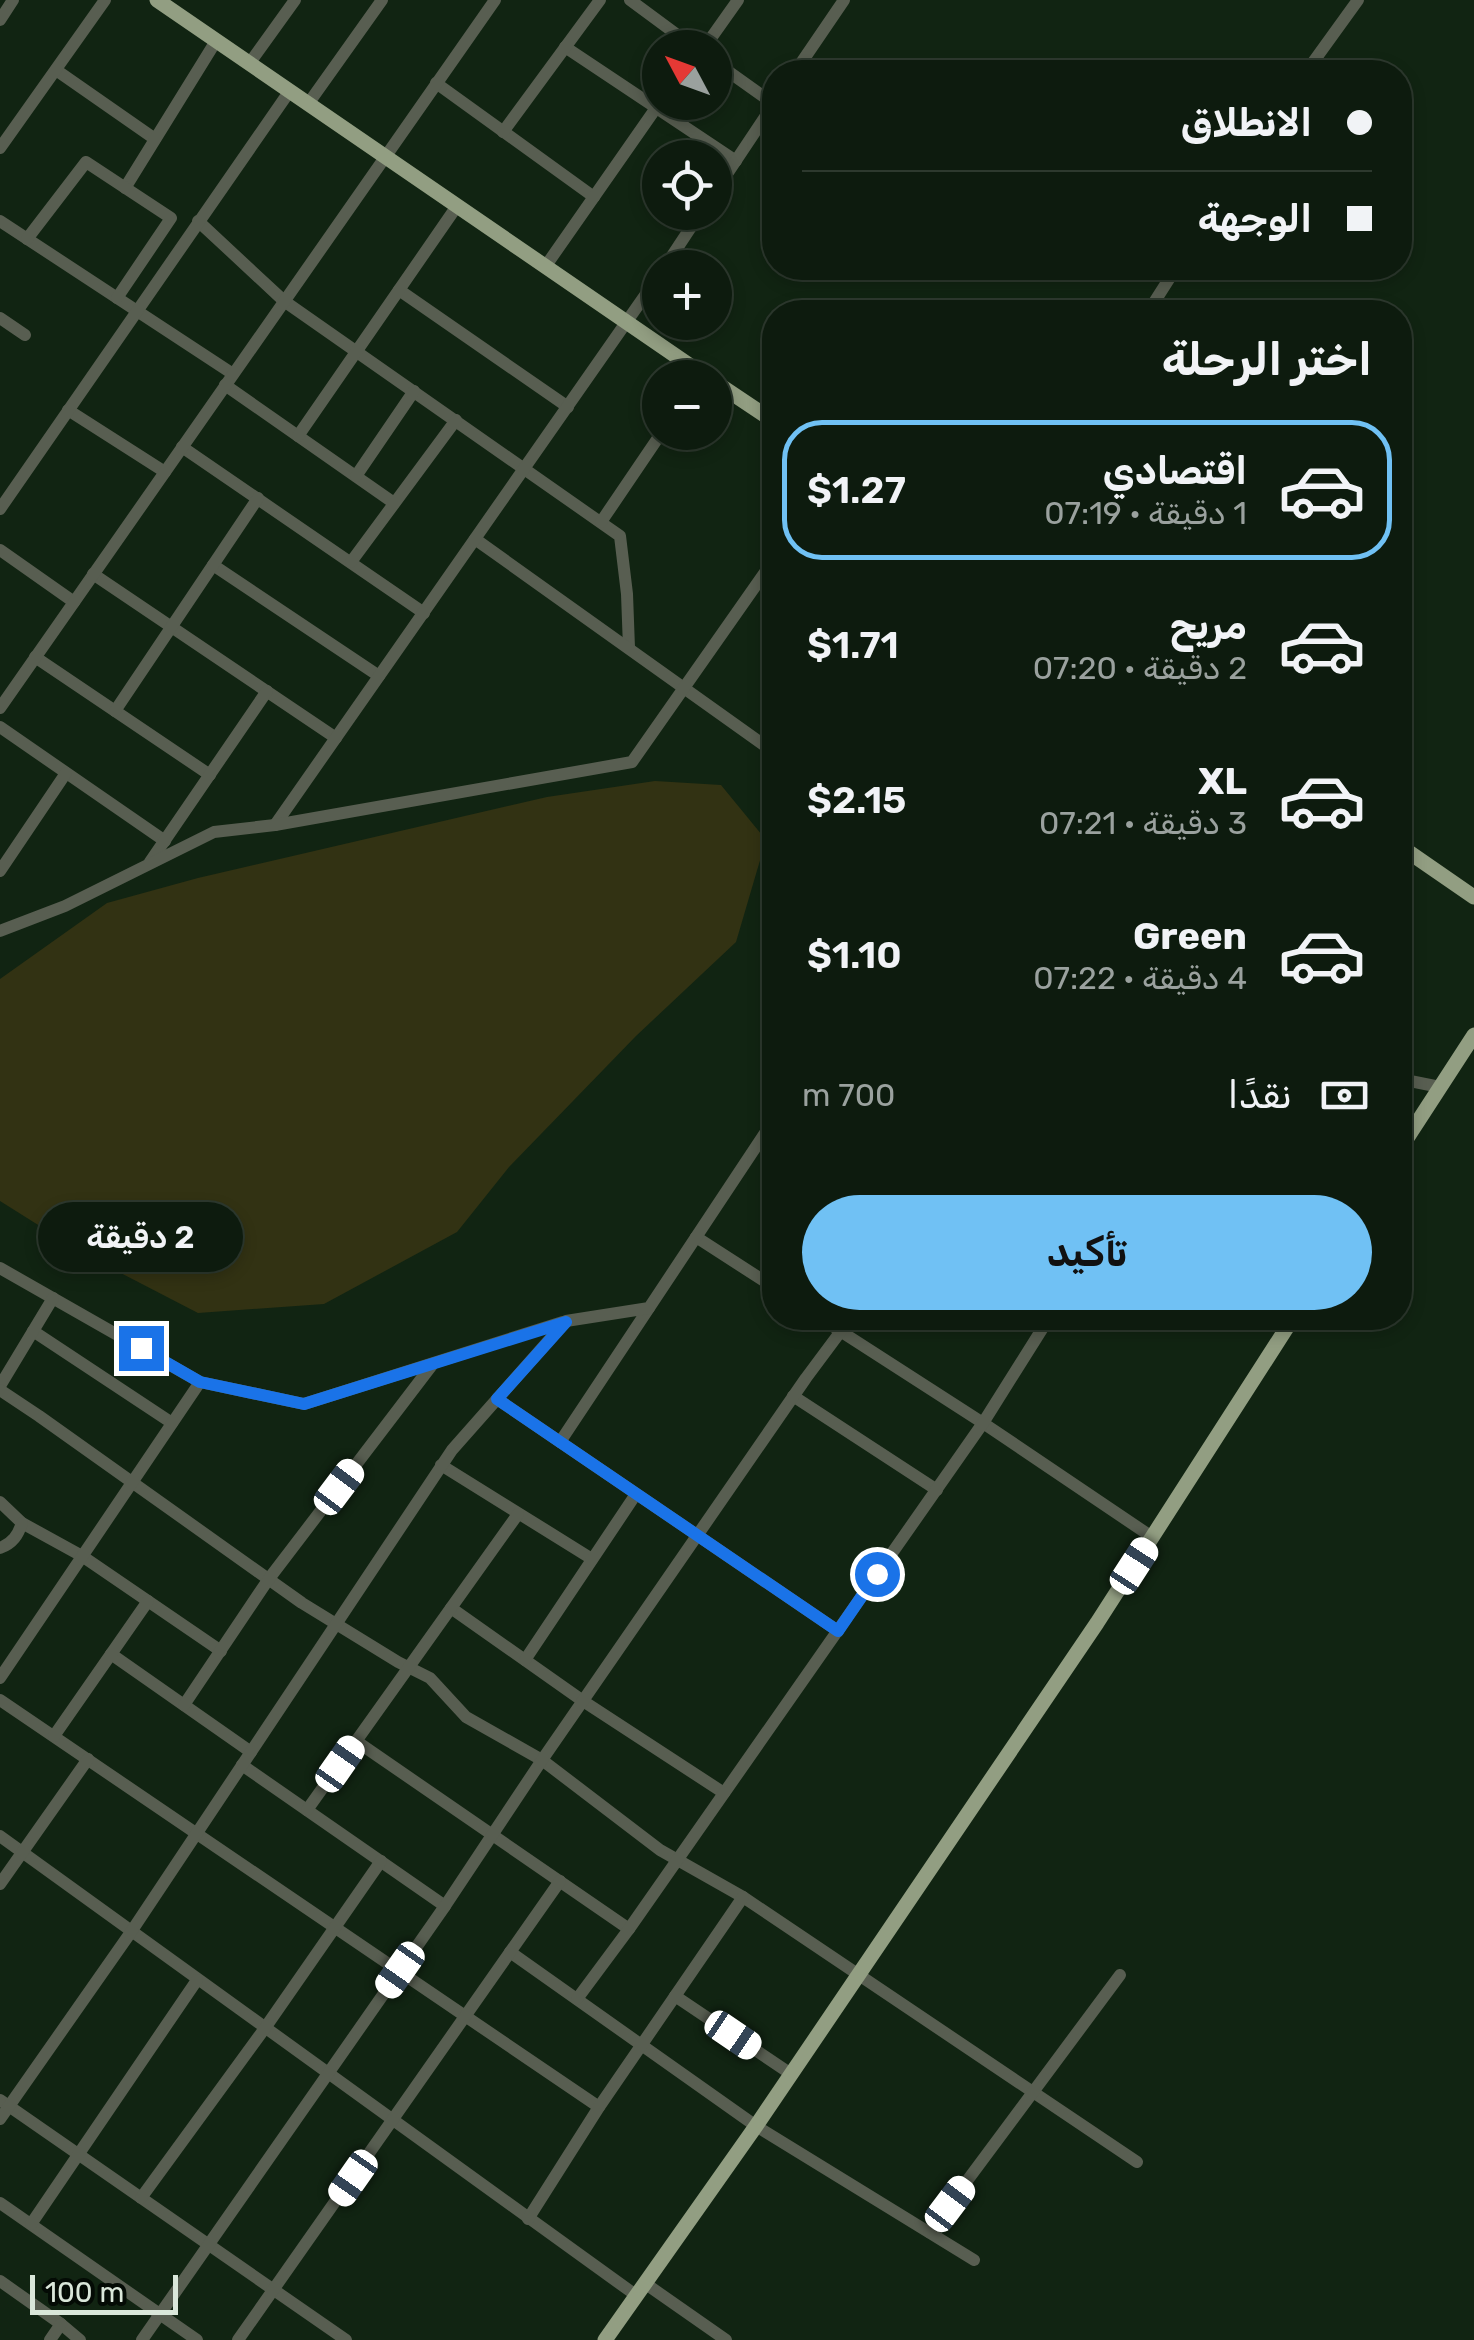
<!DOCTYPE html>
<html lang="ar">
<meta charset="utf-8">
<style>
body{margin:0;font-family:Rubik,Vazirmatn,sans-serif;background:#1b281c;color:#f1f3f6;direction:rtl;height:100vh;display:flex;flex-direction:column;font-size:38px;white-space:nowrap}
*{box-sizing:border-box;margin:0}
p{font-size:32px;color:#9aa19e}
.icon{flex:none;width:55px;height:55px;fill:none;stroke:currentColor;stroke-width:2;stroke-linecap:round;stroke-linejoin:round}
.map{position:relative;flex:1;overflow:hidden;direction:ltr}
.panel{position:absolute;left:762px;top:300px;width:650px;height:1030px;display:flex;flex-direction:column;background:#0d1b0e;border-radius:40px;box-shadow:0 5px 15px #0003,0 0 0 2px #2d392e;direction:rtl}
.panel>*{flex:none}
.top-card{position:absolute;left:762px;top:60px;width:650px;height:220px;border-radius:40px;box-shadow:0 5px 15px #0003,0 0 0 2px #2d392e;direction:rtl;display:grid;align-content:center;height:220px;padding:0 40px;background:#0d1b0e}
.needle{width:65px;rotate:311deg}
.buttons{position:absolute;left:642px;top:30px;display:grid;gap:20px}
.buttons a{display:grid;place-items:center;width:90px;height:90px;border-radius:50%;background:#0d1b0e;box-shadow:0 5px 15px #0003,0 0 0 2px #2d392e;font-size:50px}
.scale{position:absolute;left:30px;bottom:25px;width:148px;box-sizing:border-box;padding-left:10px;border:5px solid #dae7da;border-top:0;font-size:28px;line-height:35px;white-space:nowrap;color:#dae7da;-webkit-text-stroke:8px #040b05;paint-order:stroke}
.end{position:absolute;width:45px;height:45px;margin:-22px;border:12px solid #1a73e8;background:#fff;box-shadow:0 0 0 5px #fff}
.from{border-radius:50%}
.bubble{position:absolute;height:70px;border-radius:35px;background:#0d1b0e;box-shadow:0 5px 15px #0003,0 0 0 2px #2d392e;font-size:32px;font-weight:600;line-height:70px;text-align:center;direction:rtl}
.car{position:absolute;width:30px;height:60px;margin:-30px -15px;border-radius:12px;box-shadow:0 0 8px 2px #0007;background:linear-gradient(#fff 24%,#345 0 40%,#fff 0 76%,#345 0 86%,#fff 0)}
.top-card b{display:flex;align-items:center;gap:35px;height:95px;font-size:38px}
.top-card b+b{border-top:2px solid #2d392e}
.top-card i{width:25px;height:25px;background:#f1f3f6}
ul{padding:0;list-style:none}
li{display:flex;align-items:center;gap:30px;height:140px;margin:0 20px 15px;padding:0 20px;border:5px solid transparent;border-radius:40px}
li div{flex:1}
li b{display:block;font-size:38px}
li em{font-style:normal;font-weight:600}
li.on{border-color:#70c1f4}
li>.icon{width:90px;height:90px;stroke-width:1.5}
h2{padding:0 40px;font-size:45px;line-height:120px}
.pay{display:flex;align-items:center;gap:25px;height:110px;padding:0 40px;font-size:38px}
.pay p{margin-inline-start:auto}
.cta{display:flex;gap:20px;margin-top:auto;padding:20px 40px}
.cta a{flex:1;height:115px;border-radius:60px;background:#70c1f4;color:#111;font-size:40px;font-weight:600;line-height:115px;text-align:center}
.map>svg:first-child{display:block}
</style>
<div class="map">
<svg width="1474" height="2340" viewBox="0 0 1474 2340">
<rect width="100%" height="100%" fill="#112412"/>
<path fill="#323213" d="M655,781L721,785L766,840L736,942L636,1036L509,1167L457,1232L324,1304L198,1313L86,1255L0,1201V979L107,903L198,878L547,797Z"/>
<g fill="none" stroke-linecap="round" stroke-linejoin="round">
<g stroke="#585e51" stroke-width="12">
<path d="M630,0L695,48"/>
<path d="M0,20L13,0"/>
<path d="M565,47L736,161"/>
<path d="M704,48L738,0"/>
<path d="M715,62L774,104"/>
<path d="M249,64L295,0"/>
<path d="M56,70L155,139"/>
<path d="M795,72L844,0"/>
<path d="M1306,72L1358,0"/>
<path d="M436,83L594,197"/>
<path d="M308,104L382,0"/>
<path d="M503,132L600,0"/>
<path d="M0,148L105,0"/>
<path d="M125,188L216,41"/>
<path d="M715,192L775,102"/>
<path d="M0,221L233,374"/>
<path d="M198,221L284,301L620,536L627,594L629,648"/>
<path d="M27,239L86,162L171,218L117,298"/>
<path d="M545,267L656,108"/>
<path d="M664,268L701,212"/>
<path d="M399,290L568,407"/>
<path d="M1148,312L1176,268"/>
<path d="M0,318L25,335"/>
<path d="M225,385L394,503"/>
<path d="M68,410L165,472"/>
<path d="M298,436L457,206"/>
<path d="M182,447L424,613"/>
<path d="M356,476L414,391"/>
<path d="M0,509L289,92"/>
<path d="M601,522L662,432"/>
<path d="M475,539L775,753"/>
<path d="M0,550L74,602"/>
<path d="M351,562L456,420"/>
<path d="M213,565L379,676"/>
<path d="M93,574L336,738"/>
<path d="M35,657L210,775"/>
<path d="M0,708L495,0"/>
<path d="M115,711L258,498"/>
<path d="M0,727L165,841"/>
<path d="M275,825L660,274"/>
<path d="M150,862L267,691"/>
<path d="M0,871L66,773"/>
<path d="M0,931L65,906L214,832L275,825L632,762L775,558"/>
<path d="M1400,1079L1440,1087"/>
<path d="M696,1237L775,1288"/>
<path d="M0,1268L200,1382L304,1404L563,1322"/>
<path d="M820,1318L983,1423L1152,1537"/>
<path d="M33,1331L172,1423"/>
<path d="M0,1386L53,1298"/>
<path d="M0,1390L39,1416L302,1603L398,1662L430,1678L466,1717L542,1760L660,1850L743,1897L1137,2162"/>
<path d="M793,1396L937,1490"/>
<path d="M497,1399L838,1631"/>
<path d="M560,1442L649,1308"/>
<path d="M441,1465L592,1559"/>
<path d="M0,1502L22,1523L82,1556L221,1651"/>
<path d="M0,1548C13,1543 18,1535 22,1523"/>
<path d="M451,1608L583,1701L724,1793"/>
<path d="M111,1654L251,1752"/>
<path d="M525,1660L636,1494"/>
<path d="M0,1678L200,1382"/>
<path d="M0,1700L599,2107"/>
<path d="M184,1705L268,1580L432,1365"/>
<path d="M54,1736L148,1601"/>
<path d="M356,1741L629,1929"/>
<path d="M242,1765L445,1906"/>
<path d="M307,1810L518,1514"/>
<path d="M0,1836L637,2296"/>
<path d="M0,1884L88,1759"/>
<path d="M510,1952L756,2126L974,2260"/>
<path d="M675,1996L791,2074"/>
<path d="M577,1999L629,1929L983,1423L1049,1318"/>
<path d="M0,2100L346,2340"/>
<path d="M0,2119L131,1932L452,1450L566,1321L649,1308L775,1118"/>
<path d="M141,2198L265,2028L381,1861"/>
<path d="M0,2203L197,2340"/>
<path d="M528,2219L599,2107L743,1897"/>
<path d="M31,2224L197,1980"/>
<path d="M929,2232L1120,1975"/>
<path d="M0,2281L61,2324L80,2340"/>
<path d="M646,2284L726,2340"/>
<path d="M50,2340L61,2324"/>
<path d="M142,2340L445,1906L542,1760L806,1378L841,1331"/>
<path d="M238,2340L560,1881"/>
</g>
<g stroke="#929e82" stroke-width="15">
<path d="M157,0L708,378"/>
<path d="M715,382L775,422"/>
<path d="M1400,846L1474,897"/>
<path d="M1400,1149L1474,1035"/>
<path d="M605,2340L756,2126L1097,1623L1293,1318"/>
</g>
</g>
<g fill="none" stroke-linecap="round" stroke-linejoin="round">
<path stroke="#1a73e8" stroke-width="12" d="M141,1348L200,1382L304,1404L566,1322L497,1399L838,1631L877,1574"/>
</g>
</svg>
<div class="buttons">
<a><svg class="needle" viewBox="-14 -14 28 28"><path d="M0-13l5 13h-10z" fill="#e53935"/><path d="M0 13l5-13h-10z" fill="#9aa19e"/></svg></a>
<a><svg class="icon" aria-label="locate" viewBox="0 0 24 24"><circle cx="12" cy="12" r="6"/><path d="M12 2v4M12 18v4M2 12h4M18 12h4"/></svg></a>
<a>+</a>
<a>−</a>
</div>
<div class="scale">100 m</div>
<i class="end from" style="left:877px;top:1574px"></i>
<i class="end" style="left:141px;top:1348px"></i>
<div class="bubble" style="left:38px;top:1202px;width:205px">2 دقيقة</div>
<i class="car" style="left:339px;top:1487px;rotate:37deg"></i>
<i class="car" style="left:1134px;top:1566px;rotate:33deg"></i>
<i class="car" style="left:340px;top:1764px;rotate:35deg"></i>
<i class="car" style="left:400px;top:1970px;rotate:215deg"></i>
<i class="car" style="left:733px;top:2035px;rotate:124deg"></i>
<i class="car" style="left:353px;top:2178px;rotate:215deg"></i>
<i class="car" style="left:950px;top:2204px;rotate:37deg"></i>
<div class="top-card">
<b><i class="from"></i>الانطلاق</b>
<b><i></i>الوجهة</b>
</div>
<section class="panel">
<h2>اختر الرحلة</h2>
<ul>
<li class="on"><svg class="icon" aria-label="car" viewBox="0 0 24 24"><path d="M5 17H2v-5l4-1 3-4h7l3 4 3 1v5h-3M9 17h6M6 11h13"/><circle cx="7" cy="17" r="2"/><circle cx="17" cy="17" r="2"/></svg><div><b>اقتصادي</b><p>1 دقيقة · 07:19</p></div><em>$1.27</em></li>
<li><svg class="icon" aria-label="car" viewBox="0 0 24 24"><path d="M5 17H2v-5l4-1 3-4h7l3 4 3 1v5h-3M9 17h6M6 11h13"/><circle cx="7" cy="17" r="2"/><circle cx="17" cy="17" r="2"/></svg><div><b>مريح</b><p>2 دقيقة · 07:20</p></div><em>$1.71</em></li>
<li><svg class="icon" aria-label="car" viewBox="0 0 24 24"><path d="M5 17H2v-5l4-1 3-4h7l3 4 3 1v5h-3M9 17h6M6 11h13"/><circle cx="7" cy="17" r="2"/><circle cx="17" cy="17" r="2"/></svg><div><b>XL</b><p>3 دقيقة · 07:21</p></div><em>$2.15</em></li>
<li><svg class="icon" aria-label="car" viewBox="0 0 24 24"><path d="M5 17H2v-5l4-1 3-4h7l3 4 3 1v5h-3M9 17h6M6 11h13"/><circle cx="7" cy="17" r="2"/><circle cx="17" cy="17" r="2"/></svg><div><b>Green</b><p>4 دقيقة · 07:22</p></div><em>$1.10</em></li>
</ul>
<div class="pay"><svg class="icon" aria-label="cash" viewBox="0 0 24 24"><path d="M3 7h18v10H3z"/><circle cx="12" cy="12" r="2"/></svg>نقدًا<p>700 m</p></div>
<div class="cta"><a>تأكيد</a></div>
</section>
</div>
